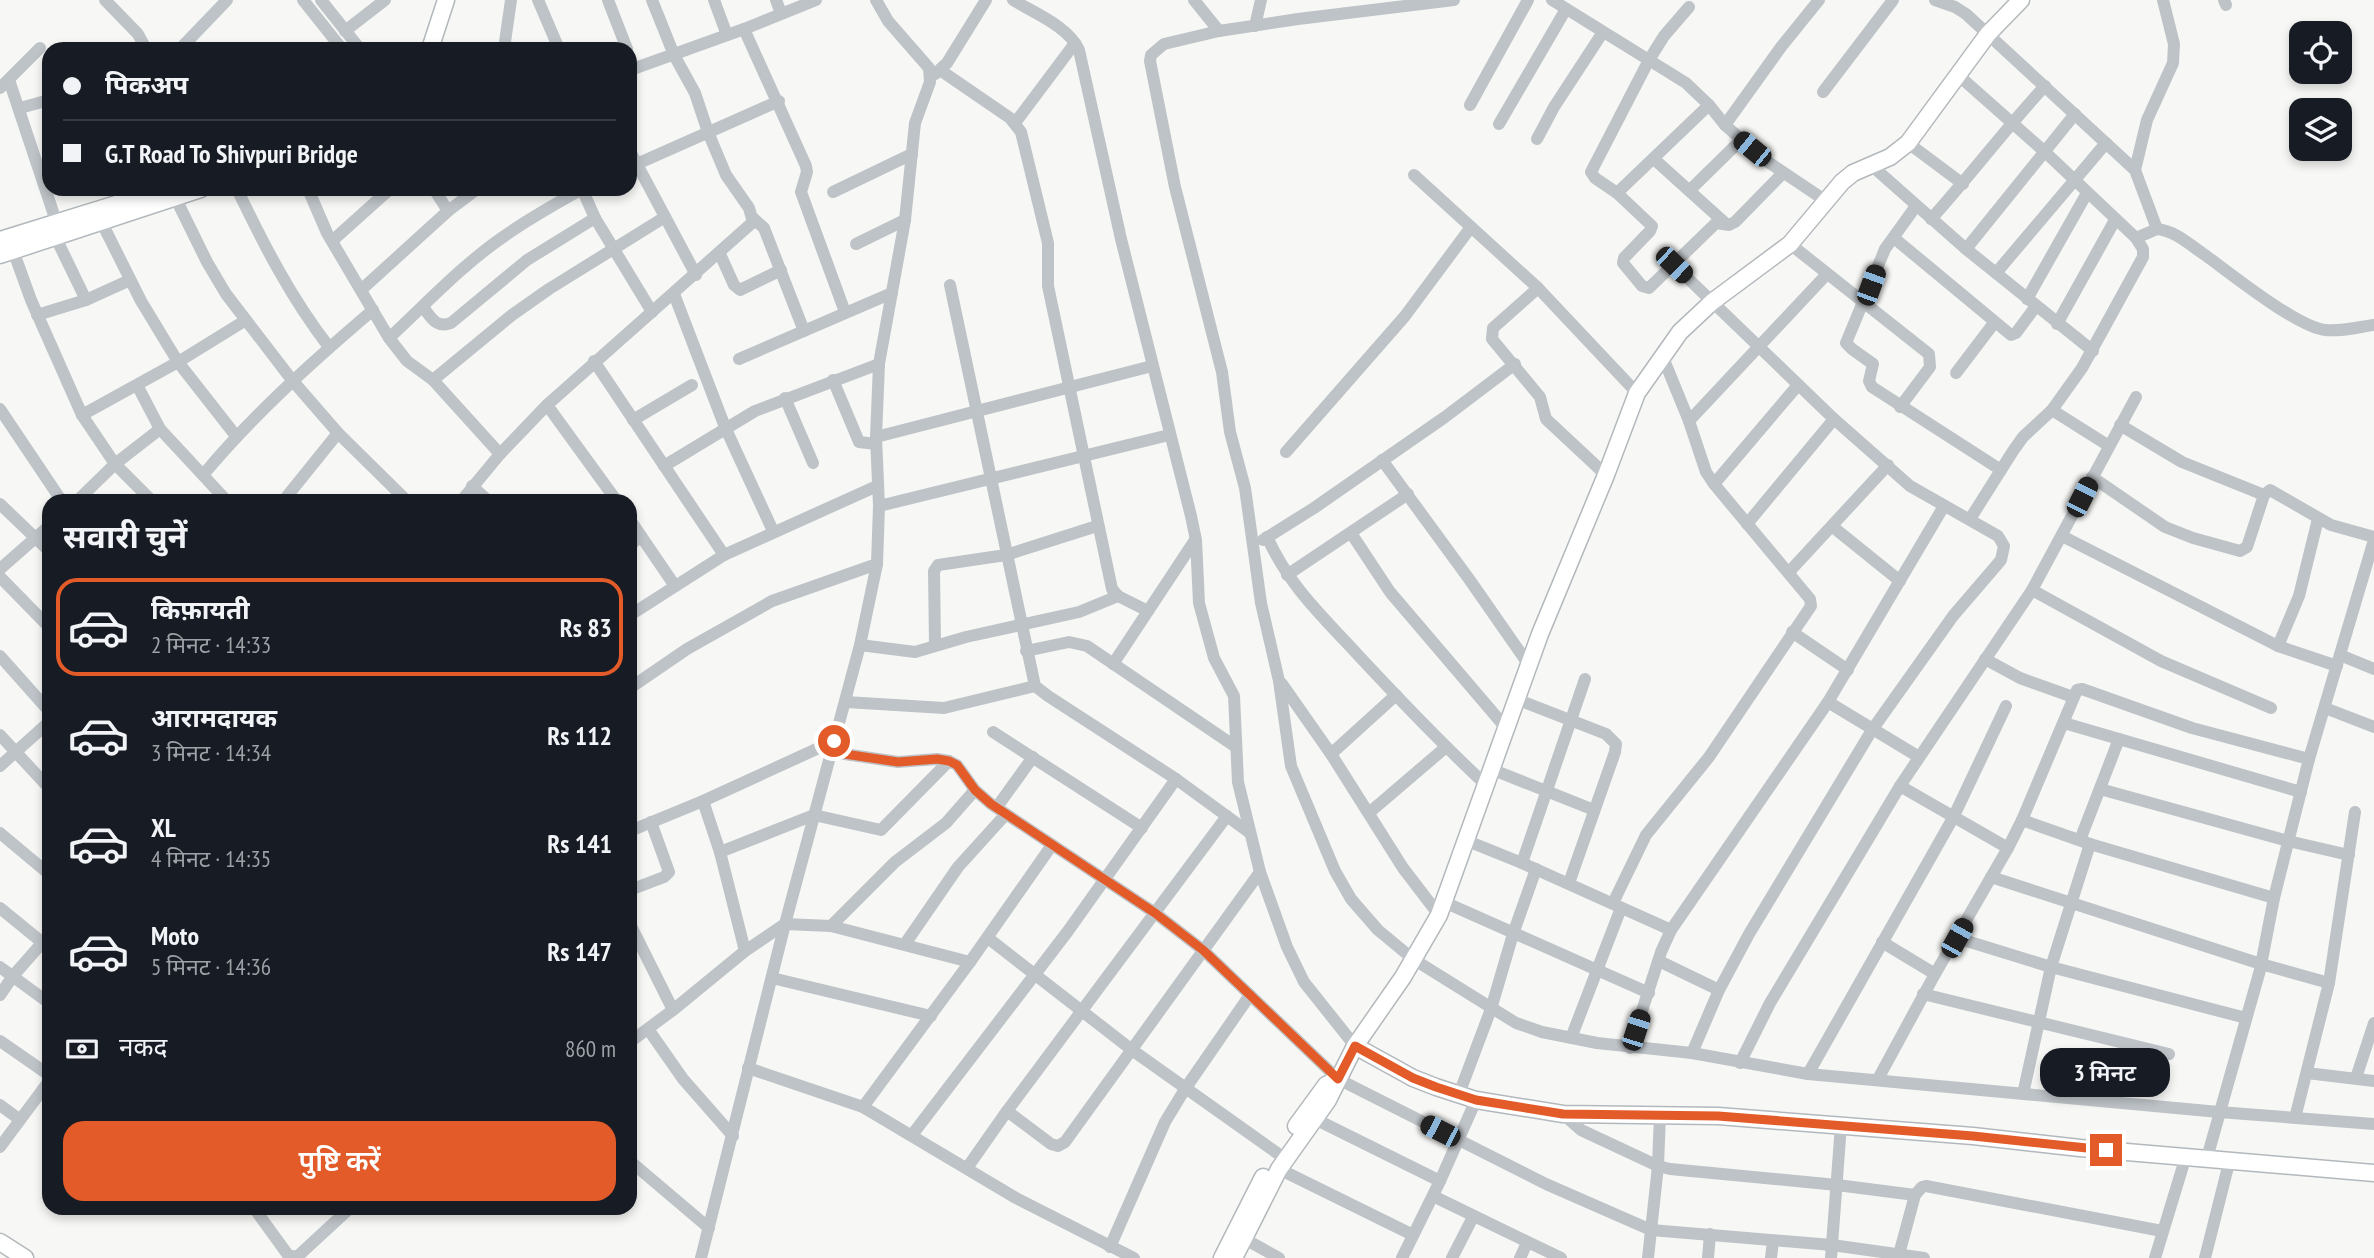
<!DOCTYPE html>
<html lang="hi">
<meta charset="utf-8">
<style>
body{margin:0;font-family:"PT Sans Narrow","Noto Sans Devanagari",sans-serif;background:#242831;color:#f1f3f6;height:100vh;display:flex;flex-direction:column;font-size:26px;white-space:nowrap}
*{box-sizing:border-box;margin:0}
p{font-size:23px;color:#9ea1a6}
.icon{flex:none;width:38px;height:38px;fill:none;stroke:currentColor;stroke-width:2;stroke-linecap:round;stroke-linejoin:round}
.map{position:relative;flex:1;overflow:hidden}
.side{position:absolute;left:42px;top:494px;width:595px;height:721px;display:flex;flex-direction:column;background:#171b24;border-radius:21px;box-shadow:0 4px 10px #0003}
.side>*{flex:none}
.hud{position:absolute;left:42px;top:42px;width:595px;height:154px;border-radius:21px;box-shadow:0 4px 10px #0003;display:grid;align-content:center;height:154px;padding:0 21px;background:#171b24}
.buttons{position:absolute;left:2289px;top:21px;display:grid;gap:14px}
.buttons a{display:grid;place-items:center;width:63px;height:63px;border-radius:14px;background:#171b24;box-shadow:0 4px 10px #0003;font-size:35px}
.end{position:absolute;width:32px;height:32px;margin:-16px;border:9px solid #e35b29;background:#fff;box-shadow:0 0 0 4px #fff}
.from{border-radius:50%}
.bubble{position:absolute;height:49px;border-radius:21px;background:#171b24;box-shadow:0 4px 10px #0003;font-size:23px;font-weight:600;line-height:49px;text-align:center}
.car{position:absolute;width:21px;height:42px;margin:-21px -10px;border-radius:9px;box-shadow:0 0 5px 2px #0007;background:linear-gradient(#222 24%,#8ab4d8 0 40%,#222 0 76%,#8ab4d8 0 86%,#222 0)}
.hud b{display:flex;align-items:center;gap:24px;height:66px;font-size:26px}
.hud b+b{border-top:2px solid #363941}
.hud i{width:18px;height:18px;background:#f1f3f6}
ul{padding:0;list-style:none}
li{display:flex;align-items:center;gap:21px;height:98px;margin:0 14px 10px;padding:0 7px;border:4px solid transparent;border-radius:21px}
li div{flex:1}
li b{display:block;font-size:26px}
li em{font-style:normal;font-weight:600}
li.current{border-color:#e35b29}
li>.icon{width:63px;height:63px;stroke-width:1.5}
h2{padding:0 21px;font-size:32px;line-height:84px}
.pay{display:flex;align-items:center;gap:18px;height:77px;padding:0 21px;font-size:26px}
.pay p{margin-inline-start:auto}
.action{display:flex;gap:14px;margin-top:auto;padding:14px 21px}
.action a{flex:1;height:80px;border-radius:21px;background:#e35b29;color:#fff;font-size:28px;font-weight:600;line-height:80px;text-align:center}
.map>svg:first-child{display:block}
</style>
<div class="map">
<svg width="2374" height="1258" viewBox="0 0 2374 1258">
<rect width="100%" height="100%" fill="#f7f8f5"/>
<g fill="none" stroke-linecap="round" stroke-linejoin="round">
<defs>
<g id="secondary">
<path d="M430,49L446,0"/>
<path d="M0,240L126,201L156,189"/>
<path d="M0,255L201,189"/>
<path d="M1355,1046L1413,1078L1436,1087L1476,1100L1563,1114L1718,1116L1973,1136L2080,1148L2374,1173"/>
<path d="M1296,1126L1326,1085L1336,1080"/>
<path d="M0,1242L25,1258"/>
<path d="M1222,1258L1263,1177"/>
<path d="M1234,1258L1279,1169L1328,1100L1355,1046L1403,977L1439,915L1540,634L1606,475L1637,393L1680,332L1712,302L1790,244L1842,182L1853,173L1890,157L1908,143L1988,34L2021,0"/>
</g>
</defs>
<use href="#secondary" stroke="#b3b8bd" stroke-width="19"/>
<g stroke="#bec3c7" stroke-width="12">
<path d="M105,0L138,34L146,49"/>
<path d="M303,0L342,49"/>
<path d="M321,0L360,49"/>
<path d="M538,0L559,49"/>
<path d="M608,0L627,49"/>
<path d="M714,0L727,35"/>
<path d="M776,0L781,13"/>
<path d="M1013,0C1034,13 1068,26 1079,50L1121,239L1191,516L1196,540L1199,603L1214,658L1234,696L1238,782L1260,872L1287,947L1304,982L1355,1046"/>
<path d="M1194,0L1219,31"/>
<path d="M1454,0L1298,19L1219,31L1164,44L1151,55L1150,61L1175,187L1222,372L1230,432L1245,488L1261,603L1279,681L1291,766L1335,871L1351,899L1378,930L1413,959L1516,1023L1542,1032L1597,1043L1692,1053L1808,1074L2219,1112L2374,1124"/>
<path d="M1552,0L1686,83L1709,105L1725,125"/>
<path d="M1819,0L1781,47L1725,125L1762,158L1826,201"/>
<path d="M1935,0L1955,7L1966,14L2135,170L2157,229"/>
<path d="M2224,0L2226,5"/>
<path d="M1689,7L1664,36L1649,60L1591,172L1595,178L1617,193L1652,226L1650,231L1624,258L1623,263L1642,286L1649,288L1716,223L1729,225L1735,222L1783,173"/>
<path d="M1255,26L1261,0"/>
<path d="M744,29L806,166L807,172L801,192L845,312"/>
<path d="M345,31L385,0"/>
<path d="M180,49L227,0"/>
<path d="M504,49L511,0"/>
<path d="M630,70L744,29L816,0"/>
<path d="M940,70L1010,118L1021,132L1048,243V286L1112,589L1118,596L1148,611"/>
<path d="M935,74L947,63L986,0"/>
<path d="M1958,75L2044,151L2136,238L2157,229C2176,231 2190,245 2205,255C2230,273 2297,327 2325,330C2341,332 2358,327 2374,325"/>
<path d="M9,80L56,221"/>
<path d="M0,88L40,48"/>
<path d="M1823,92L1893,0"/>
<path d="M1470,105L1528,0"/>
<path d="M20,108L49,100"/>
<path d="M1015,123L1075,43"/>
<path d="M1499,124L1566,9"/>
<path d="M1537,139L1554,107L1603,32"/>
<path d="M1908,143L1963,184"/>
<path d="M630,151L696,275"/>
<path d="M1654,159L1725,223"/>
<path d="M1871,165L1966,249L2093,351"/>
<path d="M630,167L779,101"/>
<path d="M2135,170L2147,120L2173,63L2174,44L2163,0"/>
<path d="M1414,175L1538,288L1637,393"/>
<path d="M237,189C264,245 291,298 329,347"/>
<path d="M308,189L327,233L389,338L407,361L433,380L500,454"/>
<path d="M1690,190L1741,140"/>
<path d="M833,192L912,154"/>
<path d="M1617,193L1709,105"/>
<path d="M175,197L207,262L226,294L292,380L338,433L406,500"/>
<path d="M1916,206L1885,249L1846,343L1852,349L1873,364L1869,381L1872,387L2001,470"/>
<path d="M448,211L477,189"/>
<path d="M753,218L764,228L804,331"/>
<path d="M1931,219C1970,176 2005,129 2045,86"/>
<path d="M101,221L141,301L178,362L236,436"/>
<path d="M55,236L86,300"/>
<path d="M1894,238L2011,335L2016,333L2036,306"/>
<path d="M332,241L390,189"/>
<path d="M10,242L31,300L82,415L115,464L151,500"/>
<path d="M856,244L905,220"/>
<path d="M1790,244L1929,354L1930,367L1900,407"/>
<path d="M1966,249L2075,114"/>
<path d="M720,254L734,285L740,290L781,270"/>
<path d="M1674,265L1834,419L1910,486L1998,536L2004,546L2001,560L1953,616L1872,730L1749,934L1719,990L1692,1053"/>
<path d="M1996,273L2106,143"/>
<path d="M950,285L1035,686L1048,696L1176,779L1250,833"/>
<path d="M1538,288L1493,328L1492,339L1540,397L1546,419L1606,475"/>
<path d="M361,290L448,211L434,189"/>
<path d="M674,294L725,427L773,531"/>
<path d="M2027,299L2087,193"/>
<path d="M423,307C431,317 436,329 451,323L527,260L595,218"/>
<path d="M37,315L86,300L130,280"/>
<path d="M2057,324L2115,220"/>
<path d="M389,338C426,304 461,266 503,237C528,219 555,204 582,189L595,218L652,312"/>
<path d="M739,359L892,293"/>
<path d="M594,361L724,555"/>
<path d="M1956,373L1994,323"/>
<path d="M433,380L512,315L549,289L665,217"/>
<path d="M833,380L859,442L876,444"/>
<path d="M137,385L160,429L226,500"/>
<path d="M785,398L813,463"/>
<path d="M547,405L616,500"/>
<path d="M0,409L61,500"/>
<path d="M2052,410L2109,446"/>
<path d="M82,415L178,362L246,320"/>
<path d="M633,420L692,385"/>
<path d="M1689,421L1827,274"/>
<path d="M2120,425L2182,462L2264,495"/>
<path d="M876,437L1152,366"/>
<path d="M1286,452L1405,316L1471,227"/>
<path d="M1382,460L1469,579L1529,665"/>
<path d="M664,466L755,411L879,364"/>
<path d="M203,475C254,414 312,362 373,310"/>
<path d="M2092,477L2165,527L2193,538L2240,551L2247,547L2264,495L2270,490L2331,525L2374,537"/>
<path d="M1714,484L1798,385"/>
<path d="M472,486L487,500"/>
<path d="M78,500L115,464L160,429"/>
<path d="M284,500L338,433"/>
<path d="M462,500L500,454L547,405L753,222L749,208L726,175L708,132L695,93L674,55L652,0"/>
<path d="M0,504L49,551"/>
<path d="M879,506L1169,435"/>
<path d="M1970,519L2013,451L2023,437L2052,410L2082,368L2143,257V249L2136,238"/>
<path d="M630,520L675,586"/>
<path d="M1747,524L1834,419"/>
<path d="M1833,527L1900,581"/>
<path d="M1351,533L1390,592L1506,728"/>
<path d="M2062,536L2278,646L2337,666"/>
<path d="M1267,537C1290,587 1321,615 1358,655C1399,699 1441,743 1485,784"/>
<path d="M1263,540L1314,508L1445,417L1515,364"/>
<path d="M630,545L641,536"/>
<path d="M0,569L49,526"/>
<path d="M1789,572L1888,465"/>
<path d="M1287,575L1408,494"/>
<path d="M0,577L49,627"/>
<path d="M2032,590L2161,661L2271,708"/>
<path d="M635,612L724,555L877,486"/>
<path d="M1792,632L1848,670"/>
<path d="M860,645L915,652L966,637L1079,612L1118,596"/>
<path d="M935,645L934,571L938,565L1006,555L1097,526"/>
<path d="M2278,646L2299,596L2318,519"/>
<path d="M1026,651L1069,642L1087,646L1236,747"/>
<path d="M2340,655L2374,669"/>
<path d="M0,656L49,711"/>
<path d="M1985,659L2020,678L2073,697"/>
<path d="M1113,664L1195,540"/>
<path d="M1282,684L1331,754L1403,868L1439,915"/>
<path d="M630,688L687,649L772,601L877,564"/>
<path d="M1516,699L1606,734L1616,744L1615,752L1569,883"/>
<path d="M846,702L944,708L1035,686"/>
<path d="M1828,702L1919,757"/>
<path d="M2325,708L2374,727"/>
<path d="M2064,723L2301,792"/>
<path d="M993,732L1142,828"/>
<path d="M0,735L49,788"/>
<path d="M831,752L898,762L937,759L949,761L957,765L975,790L991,804L1155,913L1203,950L1338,1079L1546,1184L1651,1230L1832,1245L1924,1258"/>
<path d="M1331,754L1396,695"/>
<path d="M0,766L49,722"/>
<path d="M1491,769L1594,810"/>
<path d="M1900,786L2008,848"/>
<path d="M2100,789L2288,841L2349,855"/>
<path d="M703,801L720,852L745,951"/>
<path d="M997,807L1033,757"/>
<path d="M1370,812L1446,747"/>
<path d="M2022,820L2090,844L2274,898"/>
<path d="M630,831L703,801L834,741"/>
<path d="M0,833L49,874"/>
<path d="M1465,840L1522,863L1671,930"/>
<path d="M2080,840L2119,739"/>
<path d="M720,852L814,815L881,830L949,761"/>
<path d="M1522,863L1585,679"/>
<path d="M1991,877L2261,964L2329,983"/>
<path d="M630,890L664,877L669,872L651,822"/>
<path d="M1444,902L1649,993"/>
<path d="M1613,903L1646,835L1709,757L1811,606L1810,599L1714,484L1706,472L1689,421L1662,355"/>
<path d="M0,908L49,948"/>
<path d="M630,924L673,1010"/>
<path d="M831,926L895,862L946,823L975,790"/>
<path d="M988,938L1132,1050L1277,1153"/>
<path d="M1957,938L2051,967L2246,1018"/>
<path d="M1882,942L1935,974"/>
<path d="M905,944L958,867L1006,814"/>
<path d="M1659,961L1719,990"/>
<path d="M0,967L49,1003"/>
<path d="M772,978L931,1016"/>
<path d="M1923,994L2169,1054"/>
<path d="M0,995L13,976L42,943"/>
<path d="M648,1029L683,1079L733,1136"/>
<path d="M1571,1038L1621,908"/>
<path d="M0,1041L49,1075"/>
<path d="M630,1042L673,1010L745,951L785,924L831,926L970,962"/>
<path d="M1630,1048L1661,952L1671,930L1828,702L1944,506"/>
<path d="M1740,1063L1770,1003L1900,786L2032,590L2136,397"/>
<path d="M748,1068L863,1107L1016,1198L1134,1258"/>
<path d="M2307,1073L2374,1081"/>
<path d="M1808,1074L1953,818L2006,706"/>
<path d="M2356,1078L2374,1023"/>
<path d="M1878,1079L1935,974L2008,848L2022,820L2077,690L2082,689L2192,728L2309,759"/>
<path d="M1459,1094L1491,1009L1513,934L1536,869"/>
<path d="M2023,1094L2051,967L2090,844"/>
<path d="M0,1105L19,1119"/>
<path d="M863,1107L970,962L1052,845"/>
<path d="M1007,1111L1051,1144L1058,1146L1065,1142L1260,872"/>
<path d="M1563,1114L1581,1130L1658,1166L1670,1169L1837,1185L1915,1195"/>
<path d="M2295,1118L2329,983L2355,812"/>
<path d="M1315,1119L1440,1181"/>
<path d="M912,1135L1068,931L1176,779"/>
<path d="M0,1147L49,1081"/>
<path d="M2207,1158L2260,970L2274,898L2309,759L2374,540"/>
<path d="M630,1161L709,1228"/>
<path d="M967,1168L1007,1111L1227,816"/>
<path d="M1279,1169L1413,1235"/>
<path d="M1433,1196L1561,1258"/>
<path d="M254,1208L288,1255L297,1257L350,1208"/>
<path d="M1243,1238L1279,1258"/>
<path d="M1110,1247L1165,1122L1185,1089L1250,995"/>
<path d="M701,1258L785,924L860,645L877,564L879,506L876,437L879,364L905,220L915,123L930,82L929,68L888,21L876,0"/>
<path d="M1402,1258L1440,1181L1476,1100"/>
<path d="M1452,1258L1473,1217"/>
<path d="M1520,1258L1527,1243"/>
<path d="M1648,1258L1658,1166L1660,1114"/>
<path d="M1708,1258L1710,1234"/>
<path d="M1771,1258L1773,1241"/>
<path d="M1831,1258L1841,1125"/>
<path d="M1898,1258L1915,1195L1922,1187L1926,1186L2162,1231"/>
<path d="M2155,1258L2186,1156"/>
<path d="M2205,1258L2230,1159"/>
</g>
<use href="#secondary" stroke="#fff" stroke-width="16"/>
</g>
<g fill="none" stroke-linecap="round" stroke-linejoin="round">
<path stroke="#e35b29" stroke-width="9" d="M834,741L831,752L898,762L937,759L949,761L957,765L975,790L991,804L1155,913L1203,950L1338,1079L1355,1046L1413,1078L1436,1087L1476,1100L1563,1114L1718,1116L1973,1136L2106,1150"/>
</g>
</svg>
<div class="buttons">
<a><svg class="icon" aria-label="locate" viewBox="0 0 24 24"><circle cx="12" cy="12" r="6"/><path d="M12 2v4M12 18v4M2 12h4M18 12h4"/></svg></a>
<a><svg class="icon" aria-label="layers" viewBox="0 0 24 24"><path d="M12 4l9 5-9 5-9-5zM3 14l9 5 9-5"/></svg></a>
</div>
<i class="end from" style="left:834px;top:741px"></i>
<i class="end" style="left:2106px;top:1150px"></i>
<div class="bubble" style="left:2040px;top:1048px;width:130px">3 मिनट</div>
<i class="car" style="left:1752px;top:149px;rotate:309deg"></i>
<i class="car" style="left:1674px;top:265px;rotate:134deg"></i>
<i class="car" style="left:1871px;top:285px;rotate:20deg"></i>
<i class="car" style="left:2082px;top:497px;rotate:27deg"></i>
<i class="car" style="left:1957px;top:938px;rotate:29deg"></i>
<i class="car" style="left:1636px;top:1030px;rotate:18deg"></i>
<i class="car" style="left:1440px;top:1131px;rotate:297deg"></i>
<div class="hud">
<b><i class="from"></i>पिकअप</b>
<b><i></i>G.T Road To Shivpuri Bridge</b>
</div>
<section class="side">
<h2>सवारी चुनें</h2>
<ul>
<li class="current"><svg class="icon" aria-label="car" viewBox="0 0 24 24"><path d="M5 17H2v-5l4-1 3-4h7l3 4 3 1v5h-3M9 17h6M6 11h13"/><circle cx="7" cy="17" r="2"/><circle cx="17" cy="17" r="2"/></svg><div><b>किफ़ायती</b><p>2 मिनट · 14:33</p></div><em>Rs 83</em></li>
<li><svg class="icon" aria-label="car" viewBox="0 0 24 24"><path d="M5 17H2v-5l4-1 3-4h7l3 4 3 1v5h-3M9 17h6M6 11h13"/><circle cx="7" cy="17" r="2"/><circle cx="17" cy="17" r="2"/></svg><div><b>आरामदायक</b><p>3 मिनट · 14:34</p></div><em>Rs 112</em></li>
<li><svg class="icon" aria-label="car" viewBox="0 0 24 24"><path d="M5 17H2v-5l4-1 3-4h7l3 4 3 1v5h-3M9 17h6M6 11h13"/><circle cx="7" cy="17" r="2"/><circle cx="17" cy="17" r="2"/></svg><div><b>XL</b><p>4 मिनट · 14:35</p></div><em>Rs 141</em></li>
<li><svg class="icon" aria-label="car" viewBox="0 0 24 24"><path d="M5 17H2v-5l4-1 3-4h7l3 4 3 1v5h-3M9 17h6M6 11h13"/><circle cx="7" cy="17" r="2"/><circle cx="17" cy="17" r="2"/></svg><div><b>Moto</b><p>5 मिनट · 14:36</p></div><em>Rs 147</em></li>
</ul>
<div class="pay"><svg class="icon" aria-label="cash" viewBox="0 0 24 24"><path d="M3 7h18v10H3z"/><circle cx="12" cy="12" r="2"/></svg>नकद<p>860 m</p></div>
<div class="action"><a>पुष्टि करें</a></div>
</section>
</div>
